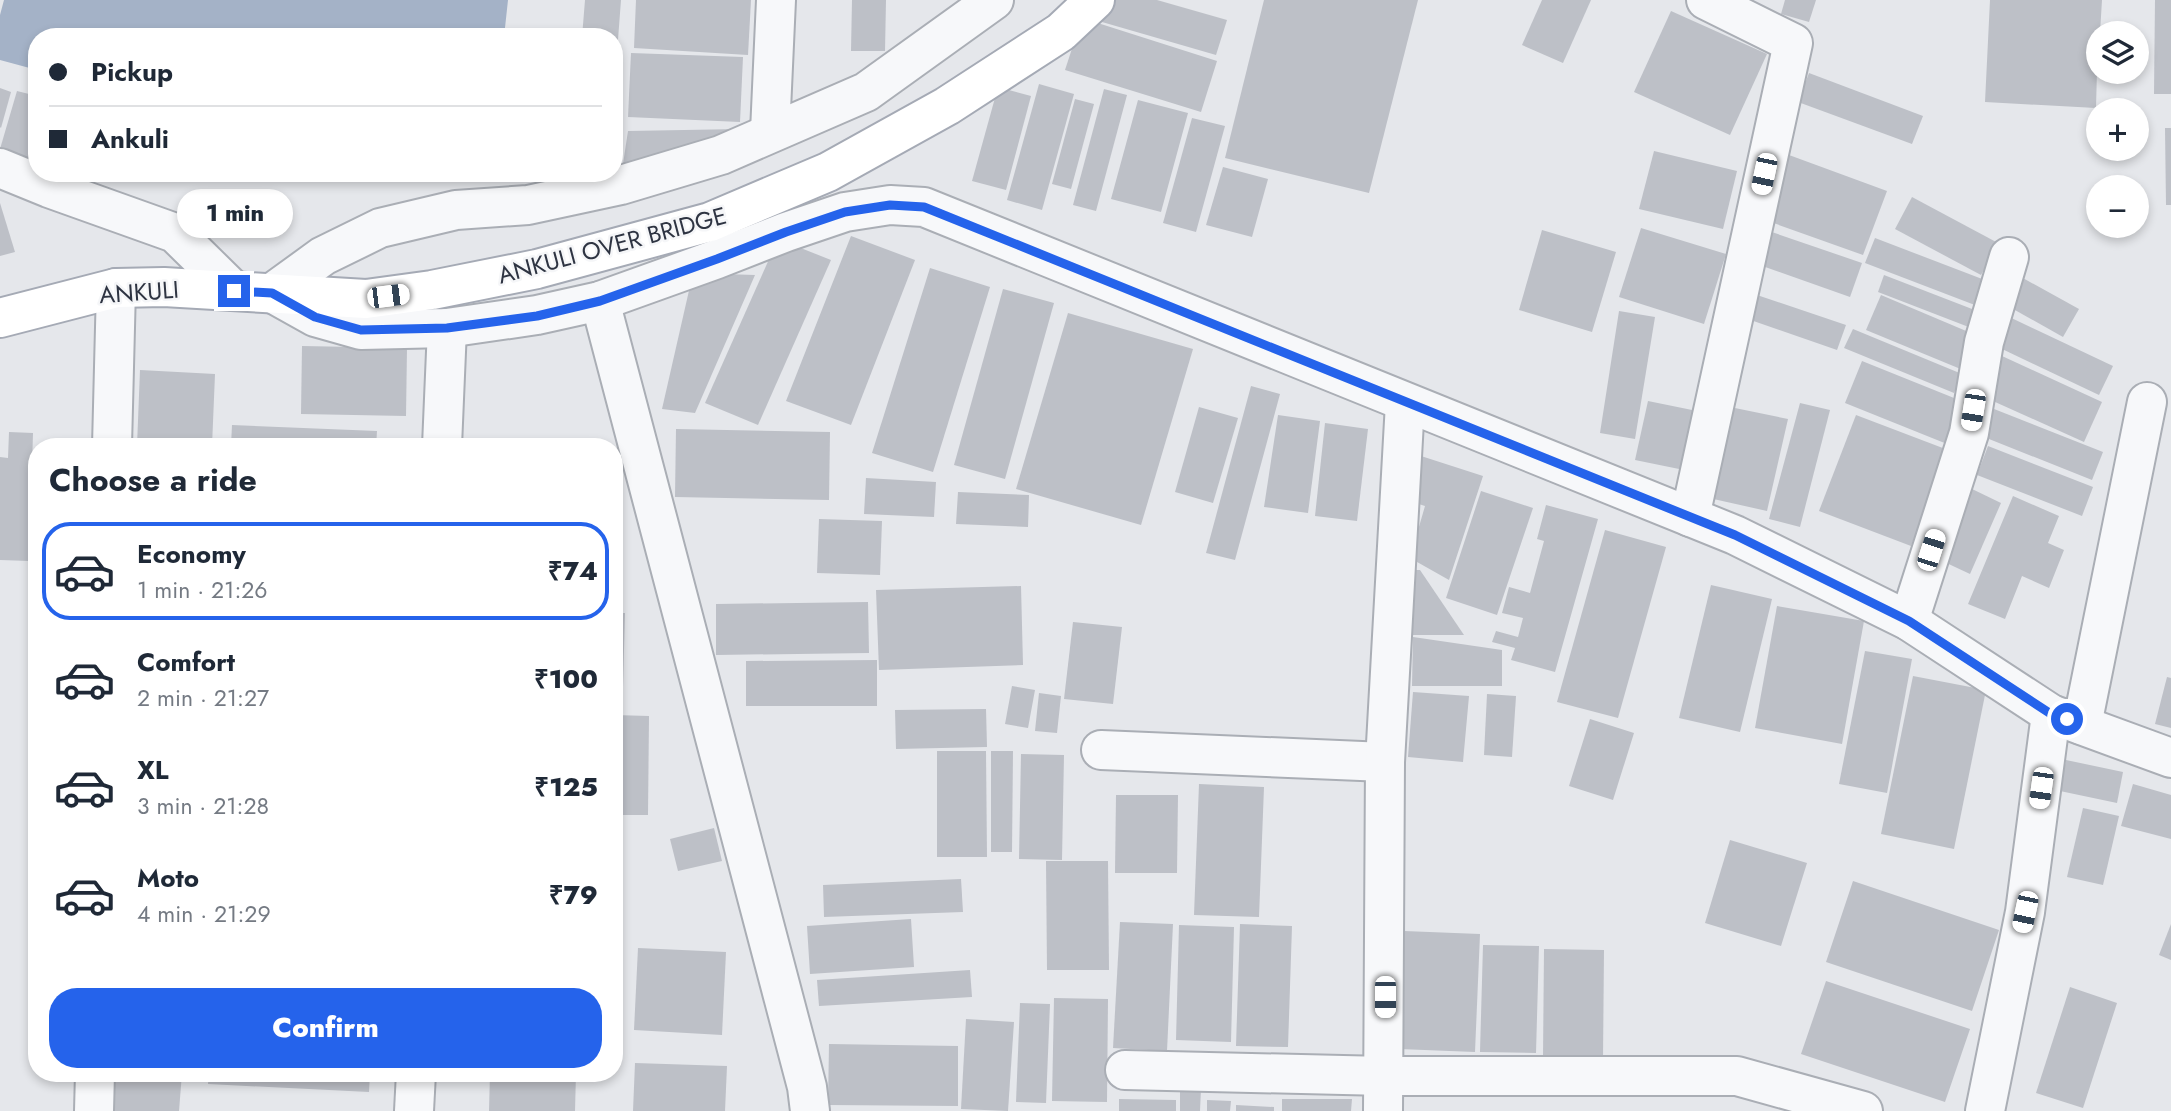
<!DOCTYPE html>
<meta charset="utf-8">
<style>
body{margin:0;font-family:Jost,sans-serif;background:#f2f2f3;color:#1f2937;height:100vh;display:flex;flex-direction:column;font-size:26px;white-space:nowrap}
*{box-sizing:border-box;margin:0}
p{font-size:23px;color:#747a83}
.icon{flex:none;width:38px;height:38px;fill:none;stroke:currentColor;stroke-width:2;stroke-linecap:round;stroke-linejoin:round}
.map{position:relative;flex:1;overflow:hidden}
.sheet{position:absolute;left:28px;top:438px;width:595px;height:644px;display:flex;flex-direction:column;background:#fff;border-radius:28px;box-shadow:0 4px 10px #0003}
.sheet>*{flex:none}
.banner{position:absolute;left:28px;top:28px;width:595px;height:154px;border-radius:28px;box-shadow:0 4px 10px #0003;display:grid;align-content:center;height:154px;padding:0 21px;background:#fff}
.tools{position:absolute;left:2086px;top:21px;display:grid;gap:14px}
.tools a{display:grid;place-items:center;width:63px;height:63px;border-radius:50%;background:#fff;box-shadow:0 4px 10px #0003;font-size:35px}
.end{position:absolute;width:32px;height:32px;margin:-16px;border:9px solid #2563eb;background:#fff;box-shadow:0 0 0 4px #fff}
.from{border-radius:50%}
.bubble{position:absolute;height:49px;border-radius:24px;background:#fff;box-shadow:0 4px 10px #0003;font-size:23px;font-weight:800;line-height:49px;text-align:center}
.car{position:absolute;width:21px;height:42px;margin:-21px -10px;border-radius:9px;box-shadow:0 0 5px 2px #0007;background:linear-gradient(#fff 24%,#345 0 40%,#fff 0 76%,#345 0 86%,#fff 0)}
.banner b{display:flex;align-items:center;gap:24px;height:66px;font-size:26px}
.banner b+b{border-top:2px solid #e0e1e3}
.banner i{width:18px;height:18px;background:#1f2937}
ul{padding:0;list-style:none}
li{display:flex;align-items:center;gap:21px;height:98px;margin:0 14px 10px;padding:0 7px;border:4px solid transparent;border-radius:28px}
li div{flex:1}
li b{display:block;font-size:26px}
li em{font-style:normal;font-weight:800}
li.on{border-color:#2563eb}
li>.icon{width:63px;height:63px;stroke-width:1.5}
h2{padding:0 21px;font-size:32px;line-height:84px}
.action{display:flex;gap:14px;margin-top:auto;padding:14px 21px}
.action a{flex:1;height:80px;border-radius:28px;background:#2563eb;color:#fff;font-size:28px;font-weight:800;line-height:80px;text-align:center}
.map>svg:first-child{display:block}
</style>
<div class="map">
<svg width="2171" height="1111" viewBox="0 0 2171 1111">
<rect width="100%" height="100%" fill="#e5e7eb"/>
<path fill="#a4b2c7" d="M4,0H508L504,37H37V70L0,60V15Z"/>
<g fill="#bdc0c7">
<path d="M585,0H621L616,66H614V37H582Z"/>
<path d="M636,0H751L748,55L634,48Z"/>
<path d="M852,0H886L885,51H851Z"/>
<path d="M1108,0H1157L1227,20L1216,55L1102,22Z"/>
<path d="M1264,0H1418L1369,193L1225,158Z"/>
<path d="M1542,0H1591L1563,63L1522,45Z"/>
<path d="M1785,0H1816L1809,22L1781,14Z"/>
<path d="M1990,0H2102L2100,33H2098L2096,108L1985,102Z"/>
<path d="M2155,0H2171V94H2154Z"/>
<path d="M1671,11L1767,54L1730,135L1634,92Z"/>
<path d="M1082,18L1217,61L1201,112L1065,70Z"/>
<path d="M631,53L743,57L740,122L628,117Z"/>
<path d="M1809,73L1923,116L1912,144L1798,102Z"/>
<path d="M1039,84L1074,94L1042,210L1007,200Z"/>
<path d="M998,87L1031,96L1006,190L972,181Z"/>
<path d="M0,88L11,92L1,128L0,127Z"/>
<path d="M1104,89L1127,95L1096,211L1073,205Z"/>
<path d="M17,91L37,96V168L0,158V149Z"/>
<path d="M1075,99L1094,104L1071,189L1052,184Z"/>
<path d="M1138,100L1188,113L1161,212L1111,199Z"/>
<path d="M1192,118L1225,126L1196,232L1163,223Z"/>
<path d="M2165,128H2171V205H2166Z"/>
<path d="M740,129L621,177L628,131Z"/>
<path d="M1654,151L1737,171L1723,229L1639,209Z"/>
<path d="M1789,155L1887,191L1863,255L1765,220Z"/>
<path d="M1223,167L1268,179L1252,237L1206,225Z"/>
<path d="M1912,197L1998,243L1981,275L1895,229Z"/>
<path d="M0,203L15,252L0,256Z"/>
<path d="M1641,228L1726,254L1704,324L1619,297Z"/>
<path d="M1763,229L1862,263L1850,297L1751,262Z"/>
<path d="M1542,230L1616,252L1592,332L1519,310Z"/>
<path d="M851,236L915,260L851,425L786,401Z"/>
<path d="M1875,238L1990,282L1980,307L1865,263Z"/>
<path d="M778,239L831,260L758,425L705,403Z"/>
<path d="M930,268L990,287L933,472L872,453Z"/>
<path d="M693,273L755,275L695,413L662,409Z"/>
<path d="M1884,275L1985,314L1979,331L1878,292Z"/>
<path d="M2021,277L2079,309L2063,337L2006,305Z"/>
<path d="M1003,289L1054,303L1005,479L954,465Z"/>
<path d="M1751,293L1846,325L1837,350L1742,317Z"/>
<path d="M1881,295L1978,336L1963,370L1866,330Z"/>
<path d="M1619,311L1655,317L1635,439L1600,433Z"/>
<path d="M1068,313L1193,349L1141,525L1016,489Z"/>
<path d="M2003,314L2113,366L2099,395L2000,348Z"/>
<path d="M1853,329L1962,374L1954,393L1844,348Z"/>
<path d="M302,346L407,348L406,416L301,414Z"/>
<path d="M2002,356L2102,402L2084,442L1984,397Z"/>
<path d="M1862,361L1969,404L1952,446L1845,403Z"/>
<path d="M140,370L215,374L212,446H137Z"/>
<path d="M1251,386L1280,394L1235,560L1206,553Z"/>
<path d="M1648,401L1697,411L1684,470L1635,460Z"/>
<path d="M1800,403L1830,410L1800,527L1769,519Z"/>
<path d="M1199,407L1238,418L1213,503L1175,492Z"/>
<path d="M1730,407L1788,419L1767,511L1709,498Z"/>
<path d="M1989,407L2103,452L2092,480L1979,435Z"/>
<path d="M1278,415L1320,421L1308,513L1264,507Z"/>
<path d="M1856,415L1948,450L1911,546L1819,511Z"/>
<path d="M1325,423L1368,429L1357,521L1315,516Z"/>
<path d="M232,425L377,431L376,446H231Z"/>
<path d="M676,429L830,432L829,500L675,497Z"/>
<path d="M9,432L33,433L29,561L0,560V457L8,458Z"/>
<path d="M1988,446L2093,487L2082,516L1977,475Z"/>
<path d="M1421,456L1483,476L1449,580L1410,558L1425,506L1406,500Z"/>
<path d="M614,465H619L616,510H614Z"/>
<path d="M866,478L936,482L934,517L864,514Z"/>
<path d="M1970,488L2001,503L1970,574L1938,559Z"/>
<path d="M1481,491L1533,508L1497,615L1446,598Z"/>
<path d="M958,492L1029,495L1028,527L956,524Z"/>
<path d="M2013,496L2059,516L2048,543L2064,550L2049,588L2022,576L2005,619L1968,604Z"/>
<path d="M1546,505L1598,519L1555,672L1511,660L1515,648L1492,642L1496,631L1518,637L1523,618L1502,613L1509,587L1530,593L1544,541L1537,539Z"/>
<path d="M819,519L882,521L880,575L817,573Z"/>
<path d="M1605,530L1666,547L1618,718L1557,702Z"/>
<path d="M1404,570H1420L1464,635H1404Z"/>
<path d="M1711,585L1772,599L1740,732L1679,718Z"/>
<path d="M1021,586L1023,665L879,670L876,590Z"/>
<path d="M868,602L869,653L716,655V604Z"/>
<path d="M1777,606L1864,621L1842,744L1755,728Z"/>
<path d="M614,613H625L623,687H614Z"/>
<path d="M1073,622L1122,627L1113,704L1064,699Z"/>
<path d="M1413,637L1502,650V686H1412Z"/>
<path d="M1865,651L1912,659L1887,793L1839,784Z"/>
<path d="M877,660V706H746V661Z"/>
<path d="M1913,676L1986,690L1954,849L1881,834Z"/>
<path d="M2167,677L2171,678V728L2155,724Z"/>
<path d="M1012,686L1035,690L1028,728L1005,724Z"/>
<path d="M1413,692L1469,696L1463,762L1408,757Z"/>
<path d="M1039,693L1061,696L1057,733L1035,731Z"/>
<path d="M1487,694L1516,696L1512,757L1484,755Z"/>
<path d="M986,709L987,747L896,749L895,710Z"/>
<path d="M614,715L649,716L648,815H614Z"/>
<path d="M1590,719L1634,733L1613,800L1569,786Z"/>
<path d="M937,751H986L987,857H937Z"/>
<path d="M991,751H1013L1012,852H991Z"/>
<path d="M1021,754L1064,755L1062,860L1019,859Z"/>
<path d="M2066,760L2123,772L2117,803L2060,791Z"/>
<path d="M1199,784L1264,787L1259,917L1194,915Z"/>
<path d="M2133,784L2171,795V839L2121,826Z"/>
<path d="M1116,795H1178L1177,873H1115Z"/>
<path d="M2083,808L2119,816L2103,885L2067,877Z"/>
<path d="M714,828L722,861L678,871L670,839Z"/>
<path d="M1730,840L1807,863L1781,946L1705,923Z"/>
<path d="M1046,861H1108L1109,970H1047Z"/>
<path d="M961,879L963,912L824,917L823,885Z"/>
<path d="M1853,881L1999,930L1972,1011L1826,962Z"/>
<path d="M911,919L914,967L810,974L807,926Z"/>
<path d="M1120,922L1173,924L1167,1051L1113,1048Z"/>
<path d="M1240,924L1292,926L1288,1047L1236,1046Z"/>
<path d="M2171,924V960L2159,955Z"/>
<path d="M1179,925L1234,927L1231,1042L1176,1040Z"/>
<path d="M1404,931L1480,934L1475,1052L1399,1049Z"/>
<path d="M1483,945L1539,946L1536,1053L1480,1052Z"/>
<path d="M638,948L726,952L722,1035L634,1030Z"/>
<path d="M1544,949L1604,950L1603,1058H1543Z"/>
<path d="M970,970L972,997L819,1006L817,980Z"/>
<path d="M1826,981L1970,1029L1945,1102L1801,1054Z"/>
<path d="M2070,987L2117,1003L2083,1108L2036,1093Z"/>
<path d="M1054,998L1108,999L1107,1102L1052,1101Z"/>
<path d="M1020,1003L1050,1004L1046,1103L1016,1102Z"/>
<path d="M966,1019L1014,1022L1008,1111L961,1109Z"/>
<path d="M829,1044L958,1046V1106L828,1105Z"/>
<path d="M635,1063L727,1066L725,1111H633Z"/>
<path d="M113,1073H182L179,1111H110Z"/>
<path d="M209,1073H370L369,1092L208,1084Z"/>
<path d="M490,1073H576L575,1111H489Z"/>
<path d="M1180,1088H1201L1200,1111H1180Z"/>
<path d="M1119,1099L1176,1100V1111H1119Z"/>
<path d="M1282,1099H1352L1351,1111H1282Z"/>
<path d="M1207,1100L1231,1101L1230,1111H1207Z"/>
<path d="M1236,1105L1274,1107V1111H1236Z"/>
</g>
<g fill="none" stroke-linecap="round" stroke-linejoin="round">
<defs>
<g id="minor">
<path d="M994,0L866,92L721,155L621,185L528,205L456,210L380,228L323,256L272,293L315,317L361,330L447,328L537,315L600,301L717,259L786,232L845,212L890,205L924,207L1735,535L1909,621L2051,714L2171,758"/>
<path d="M770,132L776,0"/>
<path d="M0,168L49,188L175,233L234,291"/>
<path d="M600,301L807,1087L810,1111"/>
<path d="M112,446L116,288"/>
<path d="M442,446L447,328"/>
<path d="M1690,517L1793,43L1706,0"/>
<path d="M1909,621L1969,433L1984,342L2009,257"/>
<path d="M2082,725L2147,402"/>
<path d="M1101,750L1385,762"/>
<path d="M1125,1070L1385,1076H1737L1863,1111"/>
<path d="M94,1111L95,1073"/>
<path d="M414,1111L416,1073"/>
<path d="M1383,1111L1385,762L1405,403"/>
<path d="M1985,1111L2025,912L2051,714"/>
</g>
<path id="major" d="M0,318L116,288L164,287L366,299L432,290L537,269L710,222L828,172L947,106L1061,32L1095,0"/>
</defs>
<use href="#minor" stroke="#aaaeb5" stroke-width="42"/>
<use href="#major" stroke="#a5aab5" stroke-width="42"/>
<use href="#minor" stroke="#f7f8fa" stroke-width="38"/>
<use href="#major" stroke="#fff" stroke-width="38"/>
</g>
<g fill="none" stroke-linecap="round" stroke-linejoin="round">
<path stroke="#2563eb" stroke-width="9" d="M234,291L272,293L315,317L361,330L447,328L537,316L600,301L717,259L786,232L845,212L890,205L924,207L1735,535L1909,621L2051,714L2067,719"/>
</g>
<g text-anchor="middle" dominant-baseline="central" stroke-width="5" stroke-linejoin="round" paint-order="stroke">
<g font-size="24" fill="#2e3442" stroke="#f5f6f8">
<text transform="translate(612 245) rotate(-15)">ANKULI OVER BRIDGE</text>
<text transform="translate(139 292) rotate(-4)">ANKULI</text>
</g>
</g>
</svg>
<div class="tools">
<a><svg class="icon" aria-label="layers" viewBox="0 0 24 24"><path d="M12 4l9 5-9 5-9-5zM3 14l9 5 9-5"/></svg></a>
<a>+</a>
<a>−</a>
</div>
<i class="end from" style="left:2067px;top:719px"></i>
<i class="end" style="left:234px;top:291px"></i>
<div class="bubble" style="left:177px;top:189px;width:116px">1 min</div>
<i class="car" style="left:1764px;top:174px;rotate:192deg"></i>
<i class="car" style="left:388px;top:296px;rotate:83deg"></i>
<i class="car" style="left:1973px;top:410px;rotate:189deg"></i>
<i class="car" style="left:1931px;top:550px;rotate:18deg"></i>
<i class="car" style="left:2041px;top:788px;rotate:188deg"></i>
<i class="car" style="left:2025px;top:912px;rotate:192deg"></i>
<i class="car" style="left:1385px;top:997px;rotate:180deg"></i>
<div class="banner">
<b><i class="from"></i>Pickup</b>
<b><i></i>Ankuli</b>
</div>
<section class="sheet">
<h2>Choose a ride</h2>
<ul>
<li class="on"><svg class="icon" aria-label="car" viewBox="0 0 24 24"><path d="M5 17H2v-5l4-1 3-4h7l3 4 3 1v5h-3M9 17h6M6 11h13"/><circle cx="7" cy="17" r="2"/><circle cx="17" cy="17" r="2"/></svg><div><b>Economy</b><p>1 min · 21:26</p></div><em>₹74</em></li>
<li><svg class="icon" aria-label="car" viewBox="0 0 24 24"><path d="M5 17H2v-5l4-1 3-4h7l3 4 3 1v5h-3M9 17h6M6 11h13"/><circle cx="7" cy="17" r="2"/><circle cx="17" cy="17" r="2"/></svg><div><b>Comfort</b><p>2 min · 21:27</p></div><em>₹100</em></li>
<li><svg class="icon" aria-label="car" viewBox="0 0 24 24"><path d="M5 17H2v-5l4-1 3-4h7l3 4 3 1v5h-3M9 17h6M6 11h13"/><circle cx="7" cy="17" r="2"/><circle cx="17" cy="17" r="2"/></svg><div><b>XL</b><p>3 min · 21:28</p></div><em>₹125</em></li>
<li><svg class="icon" aria-label="car" viewBox="0 0 24 24"><path d="M5 17H2v-5l4-1 3-4h7l3 4 3 1v5h-3M9 17h6M6 11h13"/><circle cx="7" cy="17" r="2"/><circle cx="17" cy="17" r="2"/></svg><div><b>Moto</b><p>4 min · 21:29</p></div><em>₹79</em></li>
</ul>
<div class="action"><a>Confirm</a></div>
</section>
</div>
